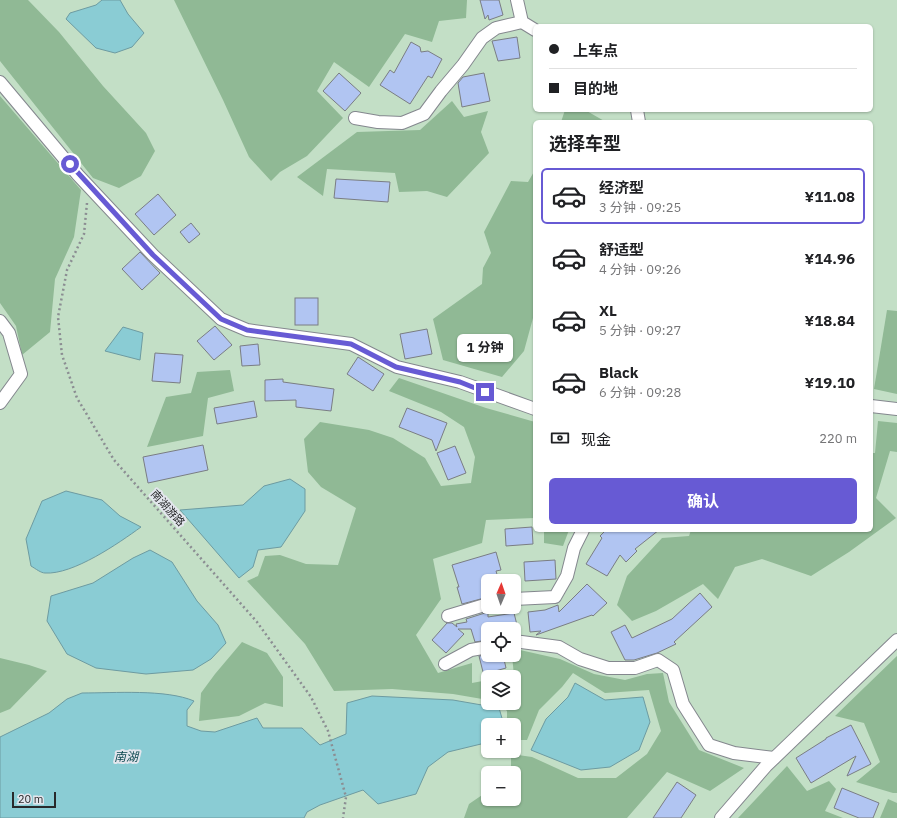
<!DOCTYPE html>
<html lang="zh">
<meta charset="utf-8">
<style>
body{margin:0;font-family:"IBM Plex Sans","Noto Sans SC",sans-serif;background:#f2f2f2;color:#202124;height:100vh;display:flex;flex-direction:column;font-size:15px;white-space:nowrap}
*{box-sizing:border-box;margin:0}
p{font-size:13px;color:#757577}
.icon{flex:none;width:22px;height:22px;fill:none;stroke:currentColor;stroke-width:2;stroke-linecap:round;stroke-linejoin:round}
.map{position:relative;flex:1;overflow:hidden}
.sheet{position:absolute;left:533px;top:120px;width:340px;height:412px;display:flex;flex-direction:column;background:#fff;border-radius:6px;box-shadow:0 1px 3px #0004}
.sheet>*{flex:none}
.top-card{position:absolute;left:533px;top:24px;width:340px;height:88px;border-radius:6px;box-shadow:0 1px 3px #0004;display:grid;align-content:center;height:88px;padding:0 16px;background:#fff}
.needle{width:26px;rotate:2deg}
.tools{position:absolute;left:481px;top:574px;display:grid;gap:8px}
.tools a{display:grid;place-items:center;width:40px;height:40px;border-radius:6px;background:#fff;box-shadow:0 1px 3px #0004;font-size:20px}
.scale{position:absolute;left:12px;bottom:10px;width:44px;box-sizing:border-box;padding-left:4px;border:2px solid #28292b;border-top:0;font-size:11px;line-height:14px;white-space:nowrap;color:#28292b;-webkit-text-stroke:3px #e3e6ed;paint-order:stroke}
.end{position:absolute;width:18px;height:18px;margin:-9px;border:5px solid #675ad4;background:#fff;box-shadow:0 0 0 2px #fff}
.from{border-radius:50%}
.bubble{position:absolute;height:28px;border-radius:6px;background:#fff;box-shadow:0 1px 3px #0004;font-size:13px;font-weight:700;line-height:28px;text-align:center}
.top-card b{display:flex;align-items:center;gap:14px;height:38px;font-size:15px}
.top-card b+b{border-top:1px solid #e0e0e0}
.top-card i{width:10px;height:10px;background:#202124}
ul{padding:0;list-style:none}
li{display:flex;align-items:center;gap:12px;height:56px;margin:0 8px 6px;padding:0 8px;border:2px solid transparent;border-radius:6px}
li div{flex:1}
li b{display:block;font-size:15px}
li em{font-style:normal;font-weight:700}
li.on{border-color:#675ad4}
li>.icon{width:36px;height:36px;stroke-width:1.5}
h2{padding:0 16px;font-size:18px;line-height:48px}
.pay{display:flex;align-items:center;gap:10px;height:44px;padding:0 16px;font-size:15px}
.pay p{margin-inline-start:auto}
.primary-button{display:flex;gap:8px;margin-top:auto;padding:8px 16px}
.primary-button a{flex:1;height:46px;border-radius:6px;background:#675ad4;color:#fff;font-size:16px;font-weight:700;line-height:46px;text-align:center}
.map>svg:first-child{display:block}
</style>
<div class="map">
<svg width="897" height="818" viewBox="0 0 897 818">
<rect width="100%" height="100%" fill="#e3e6ed"/>
<path fill="#c3dfc6" fill-rule="evenodd" d="M0,0H897V818H0ZM535,26H871V110H535ZM535,122H871V530H535ZM488,581H514V607H488ZM488,629H514V655H488ZM488,677H514V703H488ZM488,725H514V751H488ZM488,773H514V799H488Z"/>
<g fill="#90b995">
<path d="M0,0H28L59,32L103,86L146,133L155,151L141,176L119,188L93,178L0,61Z"/>
<path d="M174,0H467L466,18L439,21L432,42L405,34L369,87L334,62L317,91L343,118L307,156L280,172L271,181L249,157L223,100Z"/>
<path d="M0,96L81,190L74,237L55,279L50,332L22,355L16,326L0,303Z"/>
<path d="M452,101L464,117L488,111L481,132L489,153L447,197L427,191L399,192L395,173L327,169L323,196L297,177L357,132L420,130Z"/>
<path d="M565,110H585L606,122H561Z"/>
<path d="M535,170V317L533,318L524,351L502,377L443,360L433,319L482,284L483,268L491,253L484,232L511,181L528,182Z"/>
<path d="M887,310L897,311V394L874,389Z"/>
<path d="M230,370L234,391L208,398L203,436L147,447L166,397L191,393L197,372Z"/>
<path d="M399,378L486,408L535,422V518L486,520L482,543L433,559L441,599L416,635L438,673L472,663V683L488,680V700L453,694L392,689L334,691L305,644L247,581L258,576L265,556L280,555L306,564L338,565L356,508L321,487L308,472L304,439L320,422L369,430L393,438L425,458L441,486L471,483L475,457L464,427L441,412L389,391Z"/>
<path d="M878,421L897,423V452L890,451L876,498L896,518L849,552L811,576L762,559L735,567L718,599L703,584L656,611L632,621L617,605L627,576L662,538L689,536L691,530H871V453H875Z"/>
<path d="M544,530H569L563,546L544,543Z"/>
<path d="M242,642L267,653L283,677V707L265,703L239,716L199,721L201,693L215,674Z"/>
<path d="M520,650L560,659L594,674L625,680L647,674L663,673L669,702L699,750L744,768L710,791L667,772L627,818H464L469,804L488,791V799H514V773H511V754L532,757L578,778H616L647,754L661,731L649,690L605,693L573,673L562,687L539,710L527,740H514V725H507V711L499,703H514V677H507L514,676L512,655H514V651Z"/>
<path d="M897,656V793H893L856,782L880,762L864,723L835,716Z"/>
<path d="M0,658L29,665L47,671L10,709L0,713Z"/>
<path d="M787,766L807,791L829,781L836,789L825,811L843,818H738Z"/>
<path d="M888,799L897,803V818H880Z"/>
</g>
<g fill="#8accd4" stroke="#6d9ba1">
<path d="M102,0H120L128,14L144,33L132,47L115,53L96,48L66,19L70,13L96,5Z"/>
<path d="M123,327L143,333L140,360L105,351Z"/>
<path d="M290,479L305,489V511L281,547L258,550L253,567L239,578L180,510L243,505L264,486Z"/>
<path d="M66,491L102,500L120,516L141,527C119,543 73,575 45,573C41,573 36,569 31,566L26,539L42,501Z"/>
<path d="M150,550L172,562L197,601L218,625L226,643L211,659L193,670L146,674L96,668L67,654L47,621L51,596L93,583L133,558Z"/>
<path d="M575,683L605,700L643,697L650,722L639,750L610,767L581,770L531,750L546,719L568,697Z"/>
<path d="M82,693C114,693 166,689 194,701L187,710V726L201,731L215,732L257,718L263,728H302L320,745L346,734L347,703L372,696L453,700L499,708L504,725H488V739L481,744L448,752L428,767L416,794L378,804L363,790L320,805L307,812L304,818H0V737L49,713L67,699Z"/>
</g>
<g fill="#b1c5f2" stroke="#7a7d83">
<path d="M480,0H499L503,15L489,20L488,15L485,19Z"/>
<path d="M517,37L520,58L498,61L492,41Z"/>
<path d="M411,42L420,47L421,52L428,51L442,59L432,78L428,76L410,104L380,85L390,70L394,73Z"/>
<path d="M339,73L361,93L345,111L323,91Z"/>
<path d="M484,73L490,101L462,107L458,83L463,77Z"/>
<path d="M336,179L390,182L388,202L334,198Z"/>
<path d="M158,194L176,215L154,235L135,214Z"/>
<path d="M191,223L200,234L189,243L180,232Z"/>
<path d="M140,252L160,273L142,290L122,269Z"/>
<rect x="295" y="298" width="23" height="27"/>
<path d="M215,326L232,345L214,360L197,341Z"/>
<path d="M427,329L432,354L405,359L400,334Z"/>
<path d="M258,344L260,365L242,366L240,346Z"/>
<path d="M155,353L183,355L180,383L152,381Z"/>
<path d="M358,357L384,374L373,391L347,374Z"/>
<path d="M283,379V382L334,389L331,411L296,407V400L265,401V380Z"/>
<path d="M254,401L257,417L217,424L214,408Z"/>
<path d="M407,408L447,423L436,451L432,440L399,427Z"/>
<path d="M203,445L208,470L148,483L143,457Z"/>
<path d="M455,446L466,473L448,480L437,453Z"/>
<path d="M532,527L533,544L506,546L505,529Z"/>
<path d="M606,530H659L635,549L637,551L626,562L620,555L607,576L586,564L602,538L600,536Z"/>
<path d="M496,552L501,570L496,571L499,581H488V597L462,604L457,587H459L452,565Z"/>
<path d="M555,560L556,579L525,581L524,562Z"/>
<path d="M587,584L607,603L593,616L592,615L536,635L541,631L530,632L528,612L545,610L558,605L559,612Z"/>
<path d="M700,593L712,607L674,642L676,644L657,653L634,660H625L611,632L625,625L632,638L672,619Z"/>
<path d="M488,612V617L514,613L518,629H488V640L475,642L471,629H458L464,634L446,653L432,640L447,623H452L457,627L456,624L467,622L466,619Z"/>
<path d="M488,655H503L506,668L488,673V676H484L479,656Z"/>
<path d="M851,725L871,764L847,776L856,756L811,783L796,758L826,739V738Z"/>
<path d="M677,782L696,795L681,818H653Z"/>
<path d="M842,788L879,803L873,818H859L834,808Z"/>
</g>
<g fill="none" stroke-linecap="round" stroke-linejoin="round">
<defs>
<g id="minor">
<path d="M517,0L522,22L535,30"/>
<path d="M0,82L78,175L153,255L221,319L247,330L351,344L397,367L460,382L535,409"/>
<path d="M637,110L639,122"/>
<path d="M355,118L378,122L402,123L424,114L441,91L463,65L482,38L496,28L522,22"/>
<path d="M0,321L9,333L21,374L0,403"/>
<path d="M871,406L897,409"/>
<path d="M514,599L555,597L567,576L574,548L583,530"/>
<path d="M448,616L488,604"/>
<path d="M514,641L559,647L580,659L608,668H635L658,660L673,670L683,704L709,745L734,753L774,758"/>
<path d="M445,664L471,650L488,647"/>
<path d="M721,818L766,766L897,640"/>
</g>
</defs>
<use href="#minor" stroke="#84878e" stroke-width="14"/>
<path stroke="#8b8d92" stroke-width="2.5" stroke-dasharray="2 3" stroke-linecap="butt" d="M87,203L84,234L67,270L58,317L62,355L77,398L114,460L257,622L311,697L328,731L346,797L343,818"/>
<use href="#minor" stroke="#fff" stroke-width="12"/>
</g>
<g fill="none" stroke-linecap="round" stroke-linejoin="round">
<path stroke="#675ad4" stroke-width="5" d="M70,164L153,255L221,319L247,330L351,344L396,367L460,382L485,392"/>
</g>
<g text-anchor="middle" dominant-baseline="central" stroke-width="4" stroke-linejoin="round" paint-order="stroke">
<g font-size="11" fill="#28292b" stroke="#e3e6ed">
<text transform="translate(168 508) rotate(48)">南湖游路</text>
</g>
<g font-size="12" font-style="italic" fill="#0d4950" stroke="#e3e6ed">
<text x="126" y="756">南湖</text>
</g>
</g>
</svg>
<div class="tools">
<a><svg class="needle" viewBox="-14 -14 28 28"><path d="M0-13l5 13h-10z" fill="#e53935"/><path d="M0 13l5-13h-10z" fill="#757577"/></svg></a>
<a><svg class="icon" aria-label="locate" viewBox="0 0 24 24"><circle cx="12" cy="12" r="6"/><path d="M12 2v4M12 18v4M2 12h4M18 12h4"/></svg></a>
<a><svg class="icon" aria-label="layers" viewBox="0 0 24 24"><path d="M12 4l9 5-9 5-9-5zM3 14l9 5 9-5"/></svg></a>
<a>+</a>
<a>−</a>
</div>
<div class="scale">20 m</div>
<i class="end from" style="left:70px;top:164px"></i>
<i class="end" style="left:485px;top:392px"></i>
<div class="bubble" style="left:457px;top:334px;width:56px">1 分钟</div>
<div class="top-card">
<b><i class="from"></i>上车点</b>
<b><i></i>目的地</b>
</div>
<section class="sheet">
<h2>选择车型</h2>
<ul>
<li class="on"><svg class="icon" aria-label="car" viewBox="0 0 24 24"><path d="M5 17H2v-5l4-1 3-4h7l3 4 3 1v5h-3M9 17h6M6 11h13"/><circle cx="7" cy="17" r="2"/><circle cx="17" cy="17" r="2"/></svg><div><b>经济型</b><p>3 分钟 · 09:25</p></div><em>¥11.08</em></li>
<li><svg class="icon" aria-label="car" viewBox="0 0 24 24"><path d="M5 17H2v-5l4-1 3-4h7l3 4 3 1v5h-3M9 17h6M6 11h13"/><circle cx="7" cy="17" r="2"/><circle cx="17" cy="17" r="2"/></svg><div><b>舒适型</b><p>4 分钟 · 09:26</p></div><em>¥14.96</em></li>
<li><svg class="icon" aria-label="car" viewBox="0 0 24 24"><path d="M5 17H2v-5l4-1 3-4h7l3 4 3 1v5h-3M9 17h6M6 11h13"/><circle cx="7" cy="17" r="2"/><circle cx="17" cy="17" r="2"/></svg><div><b>XL</b><p>5 分钟 · 09:27</p></div><em>¥18.84</em></li>
<li><svg class="icon" aria-label="car" viewBox="0 0 24 24"><path d="M5 17H2v-5l4-1 3-4h7l3 4 3 1v5h-3M9 17h6M6 11h13"/><circle cx="7" cy="17" r="2"/><circle cx="17" cy="17" r="2"/></svg><div><b>Black</b><p>6 分钟 · 09:28</p></div><em>¥19.10</em></li>
</ul>
<div class="pay"><svg class="icon" aria-label="cash" viewBox="0 0 24 24"><path d="M3 7h18v10H3z"/><circle cx="12" cy="12" r="2"/></svg>现金<p>220 m</p></div>
<div class="primary-button"><a>确认</a></div>
</section>
</div>
